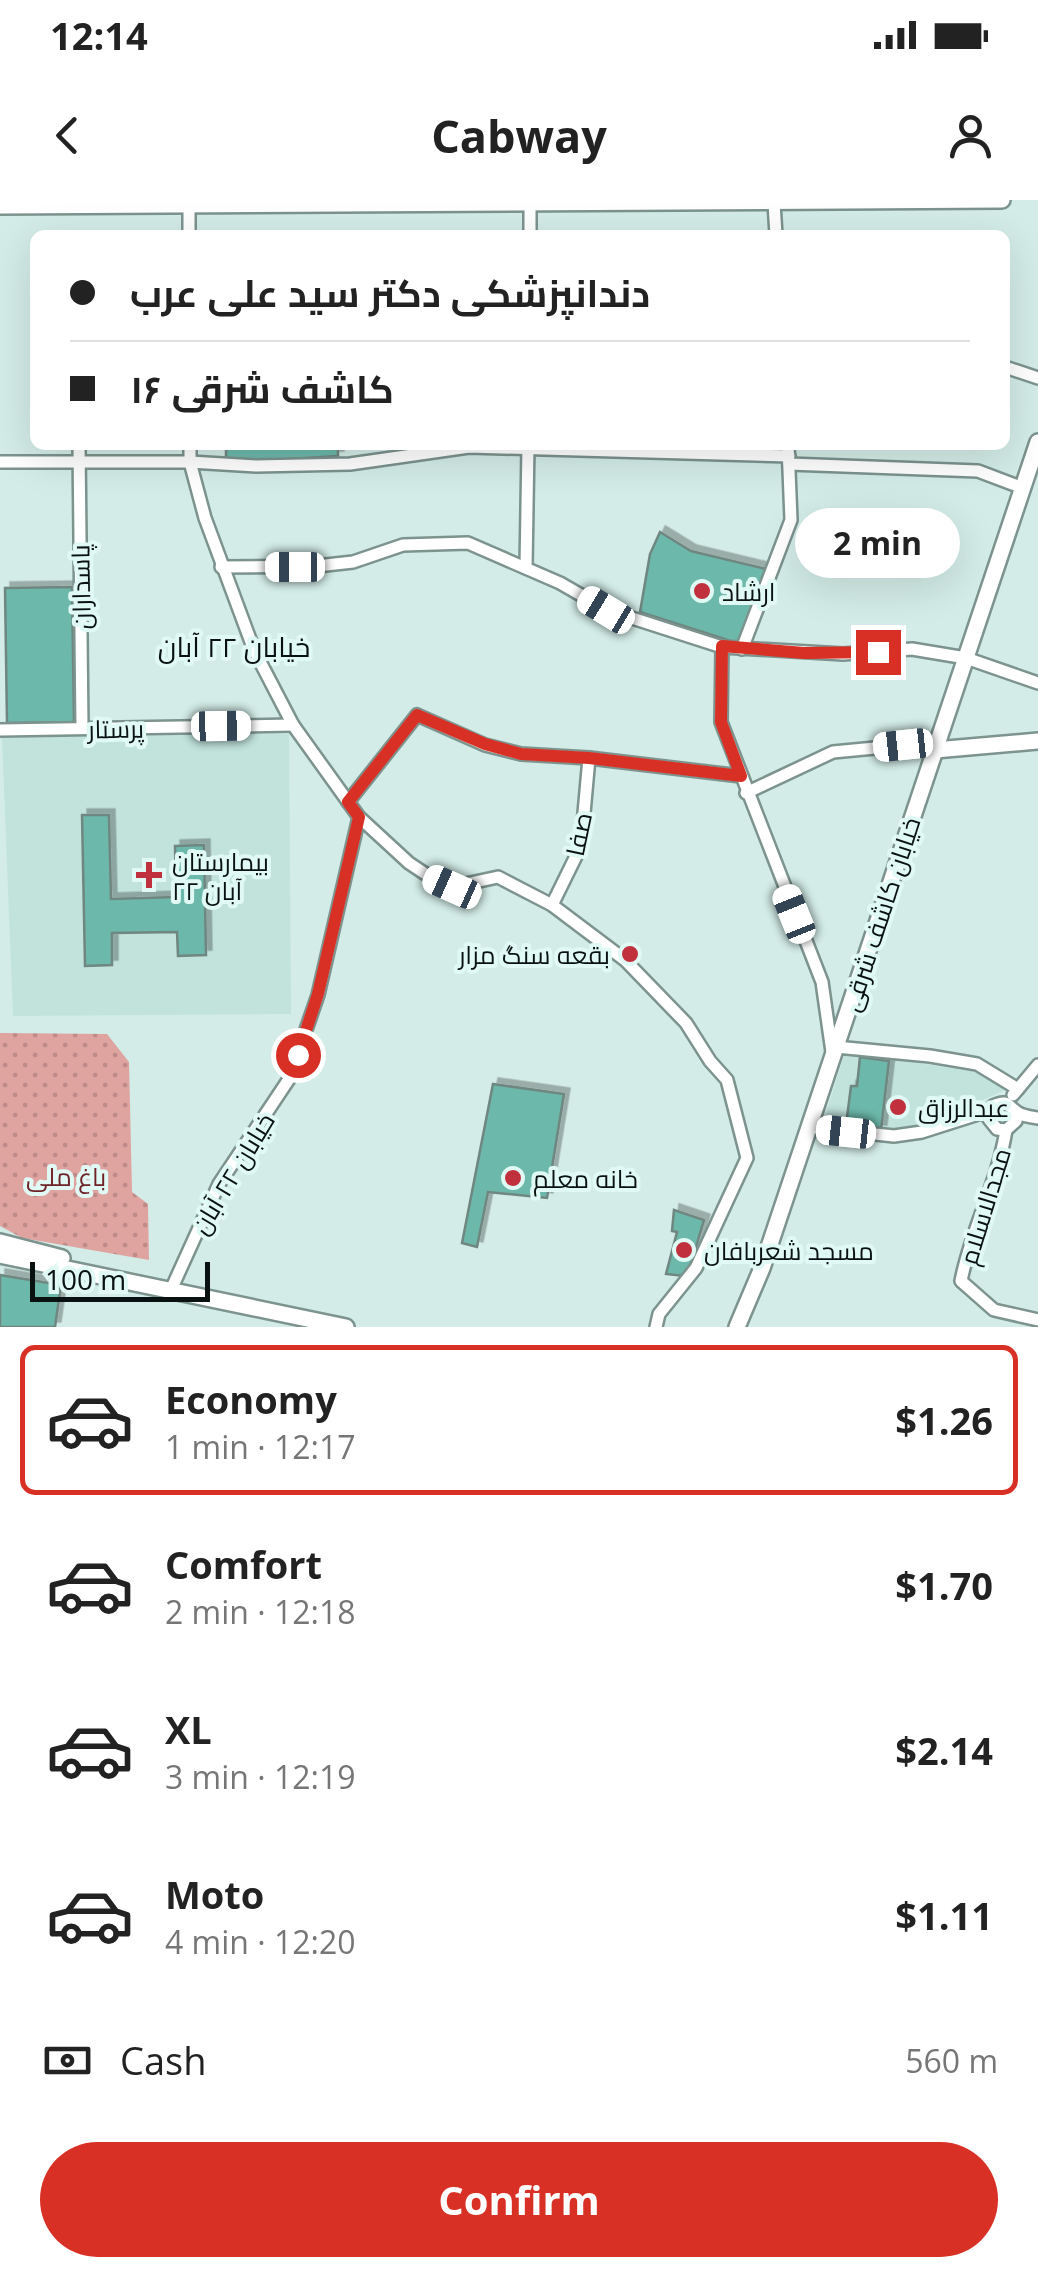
<!DOCTYPE html>
<meta charset="utf-8">
<style>
body{margin:0;font-family:"Open Sans",Cairo,sans-serif;background:#f2f2f2;color:#222;height:100vh;display:flex;flex-direction:column;font-size:38px;white-space:nowrap}
*{box-sizing:border-box;margin:0}
p{font-size:32px;color:#767676}
.icon{flex:none;width:55px;height:55px;fill:none;stroke:currentColor;stroke-width:2;stroke-linecap:round;stroke-linejoin:round}
.map{position:relative;height:1127px;overflow:hidden}
.sheet{display:flex;flex-direction:column;background:#fff;flex:1}
.sheet>*{flex:none}
.hud{position:absolute;left:30px;top:30px;width:980px;height:220px;border-radius:15px;box-shadow:0 10px 40px #0002;display:grid;align-content:center;height:220px;padding:0 40px;background:#fff}
.scale{position:absolute;left:30px;bottom:25px;width:180px;box-sizing:border-box;padding-left:10px;border:5px solid #091210;border-top:0;font-size:28px;line-height:35px;white-space:nowrap;color:#091210;-webkit-text-stroke:8px #e0f9f4;paint-order:stroke}
.end{position:absolute;width:45px;height:45px;margin:-22px;border:12px solid #d93025;background:#fff;box-shadow:0 0 0 5px #fff}
.from{border-radius:50%}
.bubble{position:absolute;height:70px;border-radius:35px;background:#fff;box-shadow:0 10px 40px #0002;font-size:32px;font-weight:700;line-height:70px;text-align:center}
.car{position:absolute;width:30px;height:60px;margin:-30px -15px;border-radius:12px;box-shadow:0 0 8px 2px #0007;background:linear-gradient(#fff 24%,#345 0 40%,#fff 0 76%,#345 0 86%,#fff 0)}
.hud b{display:flex;align-items:center;gap:35px;height:95px;font-size:38px}
.hud b+b{border-top:2px solid #e0e0e0}
.hud i{width:25px;height:25px;background:#222}
ul{padding:18px 0 0;list-style:none}
li{display:flex;align-items:center;gap:30px;height:150px;margin:0 20px 15px;padding:0 20px;border:5px solid transparent;border-radius:15px}
li div{flex:1}
li b{display:block;font-size:38px}
li em{font-style:normal;font-weight:700}
li.current{border-color:#d93025}
li>.icon{width:90px;height:90px;stroke-width:1.5}
.pay{display:flex;align-items:center;gap:25px;height:110px;padding:0 40px;font-size:38px}
.pay p{margin-inline-start:auto}
.action{display:flex;gap:20px;margin-top:auto;padding:20px 40px}
.action a{flex:1;height:115px;border-radius:60px;background:#d93025;color:#fff;font-size:40px;font-weight:700;line-height:115px;text-align:center}
.status{display:flex;justify-content:space-between;align-items:center;height:70px;padding:0 50px;background:#fff;direction:ltr}
.status svg{height:28px;fill:currentColor}
header{display:flex;justify-content:space-between;align-items:center;height:130px;padding:0 40px;background:#fff;font-size:45px;font-weight:700}
.map>svg:first-child{display:block}
</style>
<div class="status"><b>12:14</b><svg viewBox="0 0 49 12"><path d="M0 12V9h3v3zM5 12V6h3v6zM10 12V3h3v9zM15 12V0h3v12zM26 1h20v11H26zM47 4h2v5h-2z"/></svg></div>
<header><svg class="icon" aria-label="back" viewBox="0 0 24 24"><path d="M15 5l-7 7 7 7"/></svg>Cabway<svg class="icon" aria-label="person" viewBox="0 0 24 24"><circle cx="12" cy="8" r="4"/><path d="M4 21q1-7 8-7t8 7"/></svg></header>
<div class="map">
<svg width="1038" height="1127" viewBox="0 0 1038 1127">
<defs>
<pattern id="park-dots" width="8" height="8" patternUnits="userSpaceOnUse" patternTransform="scale(2.5)"><rect width="8" height="8" fill="#dfa3a0"/><path d="M2 2h.1M6 6h.1" fill="none" stroke="#be8b89" stroke-width="1.8" stroke-linecap="round"/></pattern>
<filter id="shadow"><feDropShadow dx="5.5" dy="-5.5" stdDeviation="0" flood-color="#0004"/></filter>
</defs>
<rect width="100%" height="100%" fill="#d3ece7"/>
<g fill="#c1e3dc">
<path d="M289,534L291,814L13,816L2,537Z"/>
<path d="M845,852L976,872L1005,890L920,928L884,930L823,923Z"/>
</g>
<path fill="url(#park-dots)" d="M0,833L107,834L129,862L132,992L148,1004L149,1060L22,1038L0,1026Z"/>
<g fill="#6cb8aa" stroke="#6f8681" stroke-width="2.5" filter="url(#shadow)">
<path d="M226,245H338V256L226,263Z"/>
<path d="M660,332L691,351L770,370L740,444L640,412L650,354Z"/>
<path d="M72,387L74,522L7,523L5,388Z"/>
<path d="M82,615H109L111,699L176,697L175,646L204,645L206,755L178,756L177,732L112,733V765L85,766Z"/>
<path d="M860,857L889,861L881,930L846,925L851,886H857Z"/>
<path d="M493,884L564,894L547,998L488,992L477,1047L462,1043Z"/>
<path d="M674,1010L704,1020L690,1067L684,1076L666,1074L677,1032L672,1031Z"/>
<path d="M0,1075L61,1085L55,1127H0Z"/>
</g>
<g fill="none" stroke-linecap="round" stroke-linejoin="round">
<defs>
<g id="street">
<path d="M774,3L776,35"/>
<path d="M189,35V5"/>
<path d="M530,35V3"/>
<path d="M1005,167L1038,178"/>
<path d="M79,245L82,528"/>
<path d="M190,245V262L205,318L254,450L293,525L359,617L409,663L427,675L452,687L498,677L552,705L625,760L686,823L710,861L727,880L747,958L696,1068L659,1114L656,1127"/>
<path d="M0,262H190L256,266L350,264L469,247L789,256"/>
<path d="M789,264L978,271L1023,288"/>
<path d="M221,367L317,366L353,362L403,345L468,343L560,383L607,410L722,447L843,454L912,449L966,458L1038,483"/>
<path d="M526,368L528,245"/>
<path d="M722,447L721,522L822,782L832,852"/>
<path d="M742,449L791,320L788,245"/>
<path d="M0,530L293,525"/>
<path d="M746,593L833,552L938,542"/>
<path d="M348,602L417,515L485,545L521,554L589,558L741,576"/>
<path d="M552,705L581,646L589,558"/>
<path d="M836,847L930,856L977,864L1018,889"/>
<path d="M1013,895L1038,865"/>
<path d="M1017,912L1016,921L1006,930L997,929L989,919L993,906C1007,899 1007,905 1017,912C1022,916 1032,917 1038,918"/>
<path d="M809,927L894,936L922,932L991,910"/>
<path d="M1006,930C998,982 971,1029 961,1081L994,1110L1038,1120"/>
<path d="M170,1092L219,984L289,879L318,795L359,617"/>
</g>
<g id="secondary">
<path d="M0,6L1002,0"/>
<path d="M935,550L1038,541"/>
<path d="M0,1042L62,1058"/>
<path d="M0,1055L346,1127"/>
<path d="M737,1127L762,1068L1038,242"/>
</g>
</defs>
<use href="#street" stroke="#7c938e" stroke-width="16"/>
<use href="#secondary" stroke="#7c938e" stroke-width="20"/>
<use href="#street" stroke="#fff" stroke-width="11"/>
<use href="#secondary" stroke="#fff" stroke-width="15"/>
</g>
<g fill="none" stroke-linecap="round" stroke-linejoin="round">
<path stroke="#d93025" stroke-width="12" d="M298,855L318,794L359,617L348,602L417,515L485,544L521,554L589,558L741,576L721,522L722,446L804,453L878,452"/>
</g>
<g fill="#c1313d" stroke="#e0f9f4" stroke-width="4">
<circle cx="702" cy="391" r="10"/>
<path d="M144 660h10v10h10v10h-10v10h-10v-10h-10v-10h10z"/>
<circle cx="630" cy="754" r="10"/>
<circle cx="898" cy="907" r="10"/>
<circle cx="513" cy="978" r="10"/>
<circle cx="684" cy="1050" r="10"/>
</g>
<g text-anchor="middle" dominant-baseline="central" stroke-width="8" stroke-linejoin="round" paint-order="stroke">
<g font-size="25" fill="#091210" stroke="#e0f9f4">
<text transform="translate(80 387) rotate(-91)">پاسداران</text>
<text transform="translate(116 528) rotate(-1)">پرستار</text>
<text transform="translate(578 634) rotate(-78)">صفا</text>
<text transform="translate(880 714) rotate(-72)">خیابان کاشف شرقی</text>
<text transform="translate(232 973) rotate(-59)">خیابان ۲۲ آبان</text>
<text transform="translate(984 1006) rotate(-73)">مجدالاسلام</text>
</g>
<g font-size="25" fill="#091210" stroke="#e0f9f4" text-anchor="start">
<text x="722" y="391">ارشاد</text>
<text x="172" y="661">بیمارستان<tspan x="172" dy="29">۲۲ آبان</tspan></text>
<text x="610" y="754" text-anchor="end">بقعه سنگ مزار</text>
<text x="918" y="907">عبدالرزاق</text>
<text x="533" y="978">خانه معلم</text>
<text x="704" y="1050">مسجد شعربافان</text>
</g>
<g font-size="25" fill="#702326" stroke="#e0f9f4">
<text x="66" y="976">باغ ملی</text>
</g>
<g font-size="28" fill="#091210" stroke="#e0f9f4">
<text x="234" y="446">خیابان ۲۲ آبان</text>
</g>
</g>
</svg>
<div class="scale">100 m</div>
<i class="end from" style="left:298px;top:855px"></i>
<i class="end" style="left:878px;top:452px"></i>
<div class="bubble" style="left:795px;top:308px;width:165px">2 min</div>
<i class="car" style="left:295px;top:367px;rotate:270deg"></i>
<i class="car" style="left:606px;top:410px;rotate:301deg"></i>
<i class="car" style="left:221px;top:526px;rotate:89deg"></i>
<i class="car" style="left:903px;top:545px;rotate:264deg"></i>
<i class="car" style="left:452px;top:687px;rotate:294deg"></i>
<i class="car" style="left:794px;top:714px;rotate:338deg"></i>
<i class="car" style="left:846px;top:932px;rotate:276deg"></i>
<div class="hud">
<b><i class="from"></i>دندانپزشکی دکتر سید علی عرب</b>
<b><i></i>کاشف شرقی ۱۶</b>
</div>
</div>
<section class="sheet">
<ul>
<li class="current"><svg class="icon" aria-label="car" viewBox="0 0 24 24"><path d="M5 17H2v-5l4-1 3-4h7l3 4 3 1v5h-3M9 17h6M6 11h13"/><circle cx="7" cy="17" r="2"/><circle cx="17" cy="17" r="2"/></svg><div><b>Economy</b><p>1 min · 12:17</p></div><em>$1.26</em></li>
<li><svg class="icon" aria-label="car" viewBox="0 0 24 24"><path d="M5 17H2v-5l4-1 3-4h7l3 4 3 1v5h-3M9 17h6M6 11h13"/><circle cx="7" cy="17" r="2"/><circle cx="17" cy="17" r="2"/></svg><div><b>Comfort</b><p>2 min · 12:18</p></div><em>$1.70</em></li>
<li><svg class="icon" aria-label="car" viewBox="0 0 24 24"><path d="M5 17H2v-5l4-1 3-4h7l3 4 3 1v5h-3M9 17h6M6 11h13"/><circle cx="7" cy="17" r="2"/><circle cx="17" cy="17" r="2"/></svg><div><b>XL</b><p>3 min · 12:19</p></div><em>$2.14</em></li>
<li><svg class="icon" aria-label="car" viewBox="0 0 24 24"><path d="M5 17H2v-5l4-1 3-4h7l3 4 3 1v5h-3M9 17h6M6 11h13"/><circle cx="7" cy="17" r="2"/><circle cx="17" cy="17" r="2"/></svg><div><b>Moto</b><p>4 min · 12:20</p></div><em>$1.11</em></li>
</ul>
<div class="pay"><svg class="icon" aria-label="cash" viewBox="0 0 24 24"><path d="M3 7h18v10H3z"/><circle cx="12" cy="12" r="2"/></svg>Cash<p>560 m</p></div>
<div class="action"><a>Confirm</a></div>
</section>
